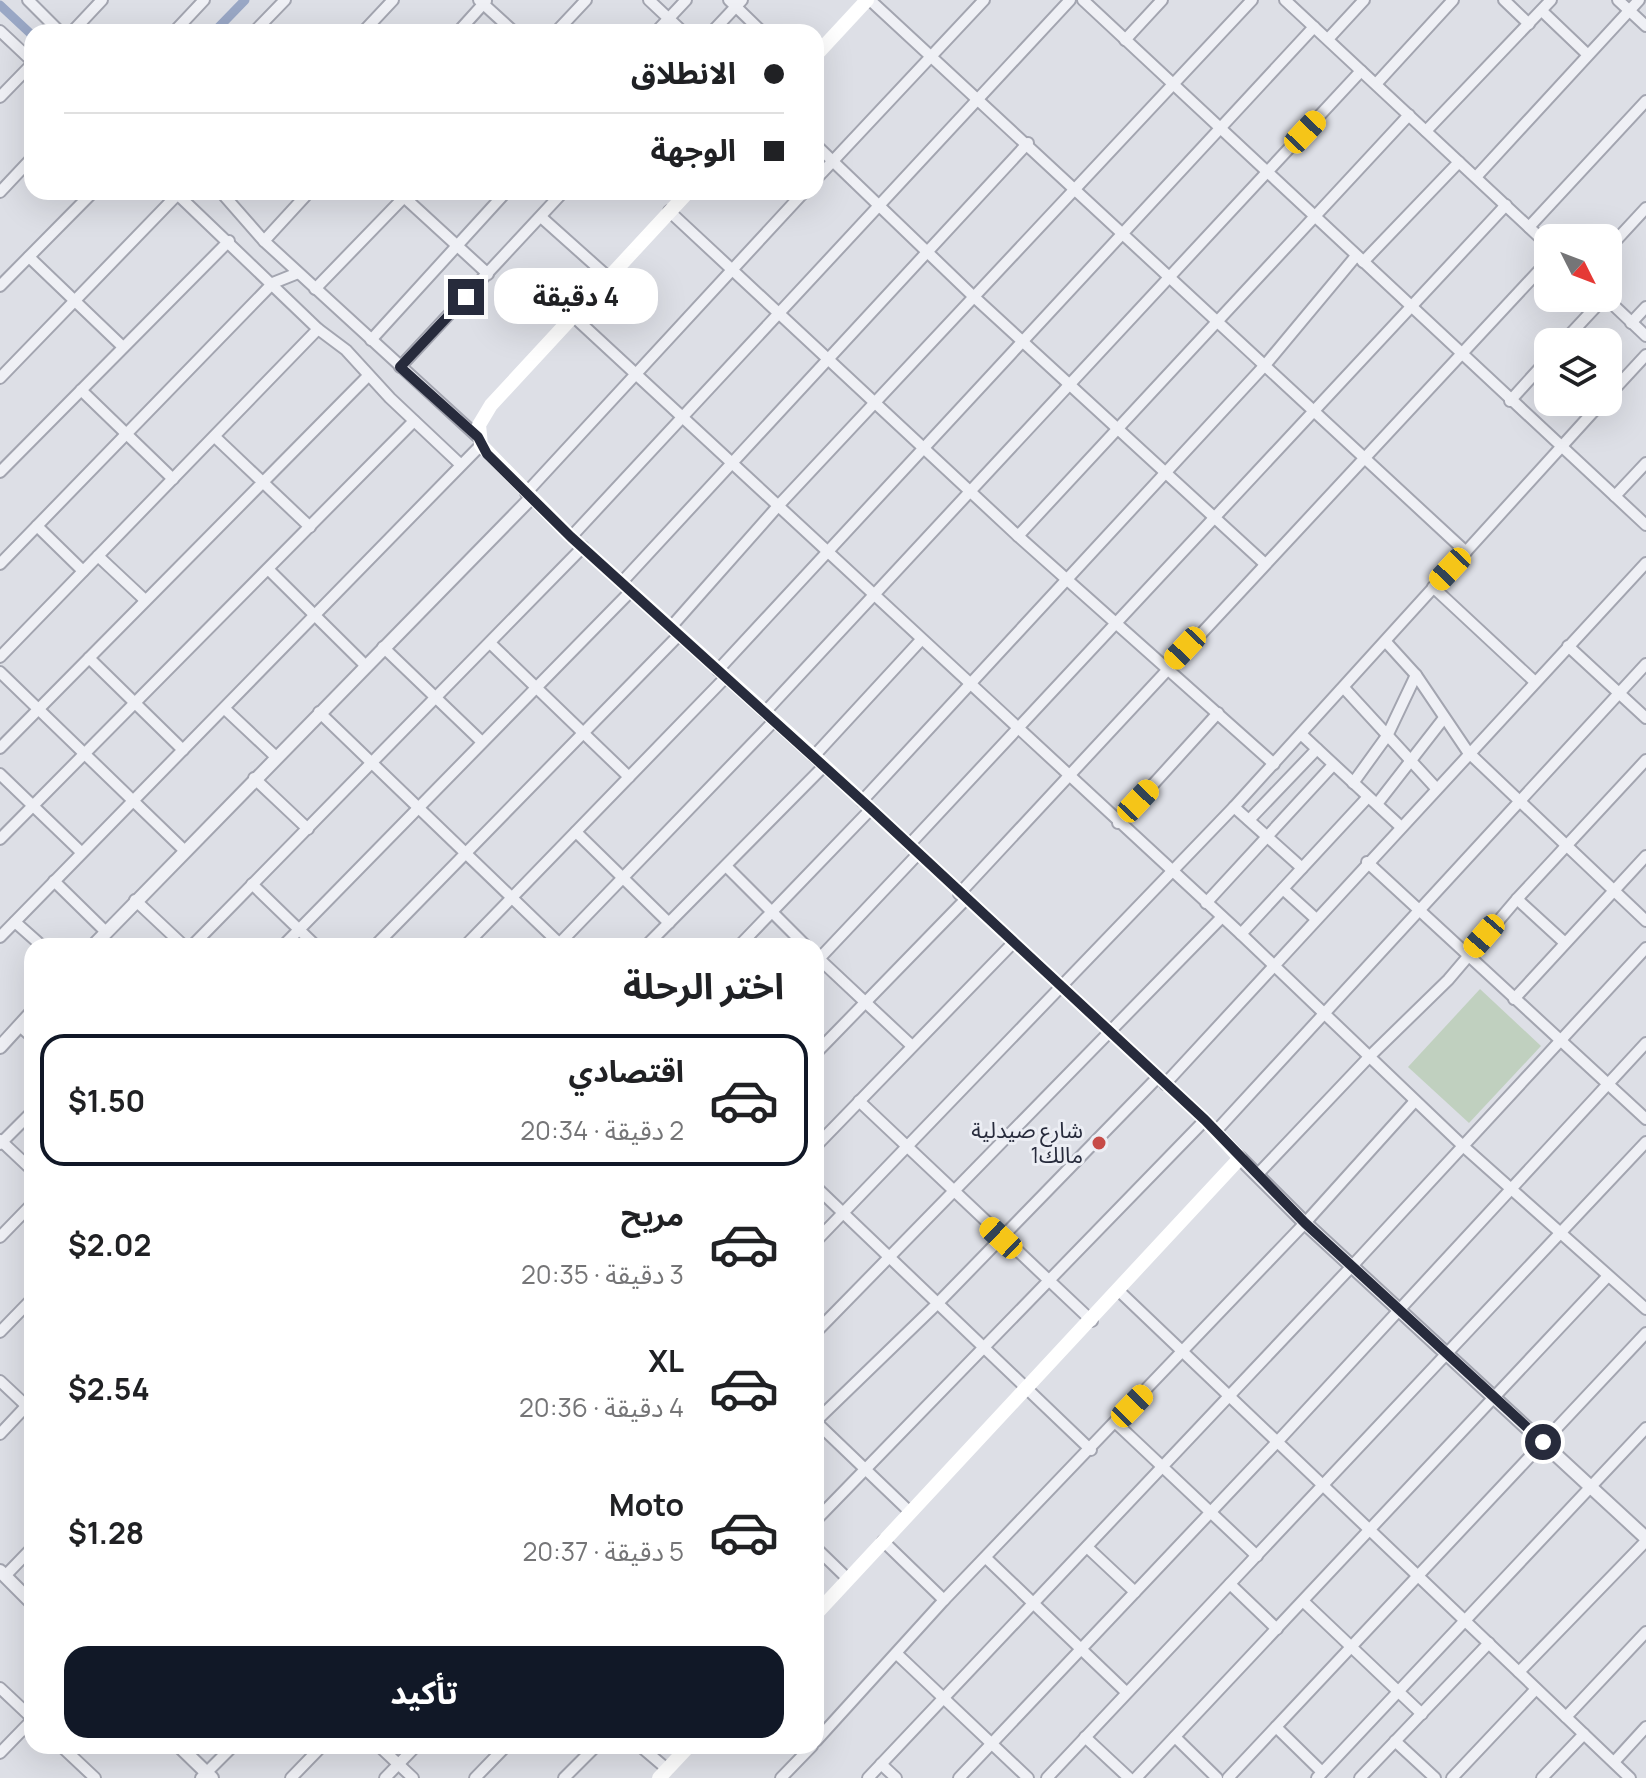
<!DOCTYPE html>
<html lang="ar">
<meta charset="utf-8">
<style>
body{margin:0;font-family:Manrope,"Noto Sans Arabic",sans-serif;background:#f2f2f2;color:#202124;direction:rtl;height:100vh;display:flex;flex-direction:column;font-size:30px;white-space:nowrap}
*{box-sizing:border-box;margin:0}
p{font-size:26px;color:#757577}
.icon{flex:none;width:44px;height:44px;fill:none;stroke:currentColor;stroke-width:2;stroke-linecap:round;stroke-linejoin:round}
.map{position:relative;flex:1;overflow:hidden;direction:ltr}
.side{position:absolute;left:24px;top:938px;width:800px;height:816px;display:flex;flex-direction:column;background:#fff;border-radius:24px;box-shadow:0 8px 32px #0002;direction:rtl}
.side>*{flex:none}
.guide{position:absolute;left:24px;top:24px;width:800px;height:176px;border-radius:24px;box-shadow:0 8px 32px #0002;direction:rtl;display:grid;align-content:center;height:176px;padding:0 40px;background:#fff}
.needle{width:52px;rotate:132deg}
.fabs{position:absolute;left:1534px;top:224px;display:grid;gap:16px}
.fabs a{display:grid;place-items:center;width:88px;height:88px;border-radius:16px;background:#fff;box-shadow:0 8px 32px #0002;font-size:40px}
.end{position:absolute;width:36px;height:36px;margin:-18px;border:10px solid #272b3c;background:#fff;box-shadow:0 0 0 4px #fff}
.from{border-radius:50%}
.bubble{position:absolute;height:56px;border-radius:24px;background:#fff;box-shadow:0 8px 32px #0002;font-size:26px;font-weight:700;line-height:56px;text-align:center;direction:rtl}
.car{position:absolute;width:24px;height:48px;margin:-24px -12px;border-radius:10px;box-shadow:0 0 6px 2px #0007;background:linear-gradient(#f5c518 24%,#345 0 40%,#f5c518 0 76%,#345 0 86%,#f5c518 0)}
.guide b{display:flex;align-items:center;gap:28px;height:76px;font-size:30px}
.guide b+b{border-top:2px solid #e0e0e0}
.guide i{width:20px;height:20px;background:#202124}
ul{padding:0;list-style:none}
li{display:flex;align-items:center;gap:24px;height:132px;margin:0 16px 12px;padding:0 24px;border:4px solid transparent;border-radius:24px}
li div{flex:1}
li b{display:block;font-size:30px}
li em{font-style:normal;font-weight:700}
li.active{border-color:#111827}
li>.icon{width:72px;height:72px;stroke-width:1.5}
h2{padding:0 40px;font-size:36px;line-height:96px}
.action{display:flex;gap:16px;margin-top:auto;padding:16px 40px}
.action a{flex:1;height:92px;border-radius:24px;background:#111827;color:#fff;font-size:32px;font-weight:700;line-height:92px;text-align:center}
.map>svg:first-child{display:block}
</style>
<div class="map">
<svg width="1646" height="1778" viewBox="0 0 1646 1778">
<rect width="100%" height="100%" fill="#dddfe6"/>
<path fill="#c0d0bf" d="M1480,989L1541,1046L1469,1123L1408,1067Z"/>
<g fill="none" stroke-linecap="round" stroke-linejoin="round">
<g stroke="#99a7c5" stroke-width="9">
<path d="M0,5L32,35"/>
<path d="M214,32L245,0"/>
</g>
<defs>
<g id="minor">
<path d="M28,0L60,32"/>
<path d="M479,0L514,32"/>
<path d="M649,0L683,32"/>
<path d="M729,0L762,32"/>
<path d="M870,0L1466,552"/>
<path d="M1083,0L1646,525"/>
<path d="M1285,0L1548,245"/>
<path d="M1504,0L1529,24"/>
<path d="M1618,0L1646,26"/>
<path d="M1542,11L1587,54"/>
<path d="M0,31L32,61"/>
<path d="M72,32L102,0"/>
<path d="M174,32L204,0"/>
<path d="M254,32L285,0"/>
<path d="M363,32L393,0"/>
<path d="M458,32L486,1"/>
<path d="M556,32L586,0"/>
<path d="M656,32L686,0"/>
<path d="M712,32L742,0"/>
<path d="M1328,39L1364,0"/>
<path d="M1125,40L1162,0"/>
<path d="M1376,84L1453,0"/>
<path d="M0,97L32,64"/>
<path d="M1426,131L1551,0"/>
<path d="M816,145L973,296L1264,563"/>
<path d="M1476,177L1639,0"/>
<path d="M816,179L984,0"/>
<path d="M0,192L32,158"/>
<path d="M175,192L318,329L346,350L390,398L460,464"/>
<path d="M221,192L264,241L478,437"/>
<path d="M404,197L488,274"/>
<path d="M669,211L1018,536"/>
<path d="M541,217L607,276"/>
<path d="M1529,227L1646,101"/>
<path d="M264,241L309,192"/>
<path d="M1608,249L1646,208"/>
<path d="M29,257L123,347"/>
<path d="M1363,262L1459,162"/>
<path d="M0,286L93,192"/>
<path d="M315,289L409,192"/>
<path d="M1606,298L1646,336"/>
<path d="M572,315L1241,934L1463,1146L1646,1309"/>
<path d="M1631,323L1646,307"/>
<path d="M371,340L506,192"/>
<path d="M1563,342L1604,298"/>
<path d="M400,367L563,192"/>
<path d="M0,378L177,195"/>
<path d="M81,390L173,479"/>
<path d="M1608,396L1646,355"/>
<path d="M1510,401L1548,359"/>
<path d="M215,437L310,527"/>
<path d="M0,472L229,241"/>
<path d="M526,493L804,192"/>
<path d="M1615,496L1646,463"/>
<path d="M37,526L83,571"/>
<path d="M571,537L1070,0"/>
<path d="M98,556L145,600"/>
<path d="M0,564L273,283L298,273"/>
<path d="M269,570L365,665"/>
<path d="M622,582L1028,143"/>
<path d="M1433,587L1534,681"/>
<path d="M671,627L778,506L1252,0"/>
<path d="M1386,642L1416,675L1468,752L1646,921"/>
<path d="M490,643L629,777"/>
<path d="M1568,646L1646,718"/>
<path d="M383,647L482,742"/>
<path d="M0,657L318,329"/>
<path d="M89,658L183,750"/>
<path d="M718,670L1314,27"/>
<path d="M0,672L184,850"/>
<path d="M1344,688L1435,787"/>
<path d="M225,709L275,756"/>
<path d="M319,712L562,946"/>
<path d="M765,712L1361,71"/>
<path d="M1302,735L1400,826"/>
<path d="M0,748L368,376"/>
<path d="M814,756L921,640"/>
<path d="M1274,764L1018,536L1409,115"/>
<path d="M0,774L81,852"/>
<path d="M254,778L308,829"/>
<path d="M1353,783L1387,736L1416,675"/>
<path d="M862,801L1266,364L1356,256"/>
<path d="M1377,804L1444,718"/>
<path d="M1234,807L1302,868"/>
<path d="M1249,820L1317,749"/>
<path d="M1118,823L1218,713"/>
<path d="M576,832L669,923"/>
<path d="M0,839L414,421"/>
<path d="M909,845L1506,205"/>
<path d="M1367,862L1646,1119"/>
<path d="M726,866L806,946"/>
<path d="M54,881L105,931"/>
<path d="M252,884L316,946"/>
<path d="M1283,889L1315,918"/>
<path d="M959,894L1548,261"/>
<path d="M1517,899L1565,943"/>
<path d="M135,900L184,946"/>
<path d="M1206,903L1333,765"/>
<path d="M15,922L42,946"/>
<path d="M1241,934L1368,797"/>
<path d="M0,937L481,445"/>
<path d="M192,946L583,547"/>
<path d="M283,946L631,591"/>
<path d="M375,946L679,635"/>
<path d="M465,946L726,677"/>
<path d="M557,946L774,721"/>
<path d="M646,946L824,766"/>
<path d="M739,946L871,809"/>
<path d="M816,956L912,1046"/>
<path d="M816,962L918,854"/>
<path d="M1514,999L1646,856"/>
<path d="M20,1026L32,1037"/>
<path d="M816,1053L965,900"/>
<path d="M1165,1084L1646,563"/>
<path d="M859,1101L1092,1321"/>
<path d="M1216,1131L1646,664"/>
<path d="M0,1140L32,1170"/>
<path d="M0,1144L32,1112"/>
<path d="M816,1146L1012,944"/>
<path d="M1257,1175L1369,1057L1448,980L1517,899L1646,760"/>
<path d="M816,1187L1091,1450"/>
<path d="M0,1237L32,1204"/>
<path d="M816,1241L1234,807L1602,402"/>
<path d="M1119,1291L1630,1778"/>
<path d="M0,1332L32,1299"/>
<path d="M816,1332L1222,917"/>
<path d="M0,1381L32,1411"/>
<path d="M816,1421L937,1304L1158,1077"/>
<path d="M816,1422L910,1512"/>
<path d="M1116,1423L1257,1556"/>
<path d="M0,1434L32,1400"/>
<path d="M816,1520L1205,1120"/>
<path d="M883,1541L944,1600"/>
<path d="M1087,1547L1135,1592"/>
<path d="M816,1548L848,1579"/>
<path d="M986,1558L1126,1692"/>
<path d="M5,1576L32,1548"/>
<path d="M1230,1584L1277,1629"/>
<path d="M1304,1602L1422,1714"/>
<path d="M897,1654L1028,1778"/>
<path d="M1519,1672L1646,1541"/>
<path d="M0,1688L32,1718"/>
<path d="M1566,1717L1646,1632"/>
<path d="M1276,1727L1322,1772"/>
<path d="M1085,1737L1129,1778"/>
<path d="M1175,1737L1217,1778"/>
<path d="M816,1741L944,1600L1305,1223L1415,1101"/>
<path d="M1395,1741L1435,1778"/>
<path d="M61,1746L95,1778"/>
<path d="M379,1746L413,1778"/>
<path d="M640,1746L667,1769"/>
<path d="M0,1753L32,1720"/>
<path d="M1614,1762L1646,1727"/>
<path d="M881,1764L896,1778"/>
<path d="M201,1778L233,1746"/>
<path d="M291,1778L322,1746"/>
<path d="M385,1778L416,1746"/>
<path d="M475,1778L506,1746"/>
<path d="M564,1778L596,1746"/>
<path d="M781,1778L812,1746"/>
<path d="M868,1778L1353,1265L1646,948"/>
<path d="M959,1778L1278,1441L1646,1043"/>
<path d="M1047,1778L1646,1142"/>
<path d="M1136,1778L1608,1276"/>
<path d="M1228,1778L1646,1333"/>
<path d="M1317,1778L1646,1428"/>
<path d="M1360,1778L1489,1643"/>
<path d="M1452,1778L1536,1689"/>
<path d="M1542,1778L1584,1734"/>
</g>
<g id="tertiary">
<path d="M93,946L531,498"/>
<path d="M0,1047L32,1012"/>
<path d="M1240,1158L1305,1223L1646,1538"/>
<path d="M0,1571L32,1603"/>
<path d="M179,1746L212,1778"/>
</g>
</defs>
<use href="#minor" stroke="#a3a5b0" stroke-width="14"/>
<use href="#tertiary" stroke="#a3a5b0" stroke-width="16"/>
<use href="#minor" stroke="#eff0f5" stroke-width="10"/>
<use href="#tertiary" stroke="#eff0f5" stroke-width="12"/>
<g stroke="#fff" stroke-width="14">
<path d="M816,55L867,0"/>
<path d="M688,192L491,405L479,425L481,445L571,537L814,756L1205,1120L1240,1158L816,1614"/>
<path d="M659,1778L689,1746"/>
</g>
</g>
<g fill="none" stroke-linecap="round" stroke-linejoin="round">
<path stroke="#272b3c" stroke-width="10" d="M466,297L400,367L478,437L487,454L571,537L871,809L1205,1120L1305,1223L1543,1442"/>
</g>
<circle fill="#c74b47" stroke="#eceef4" stroke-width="3" cx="1099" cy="1143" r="8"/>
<g text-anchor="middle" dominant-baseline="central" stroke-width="6" stroke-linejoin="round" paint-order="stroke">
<g font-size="22" fill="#272b3c" stroke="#eceef4" text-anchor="end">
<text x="1083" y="1130">شارع صيدلية<tspan x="1083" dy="25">مالك1</tspan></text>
</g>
</g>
</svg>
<div class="fabs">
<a><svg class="needle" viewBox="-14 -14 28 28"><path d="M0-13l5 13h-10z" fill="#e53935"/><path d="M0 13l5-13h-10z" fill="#757577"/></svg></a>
<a><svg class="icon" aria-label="layers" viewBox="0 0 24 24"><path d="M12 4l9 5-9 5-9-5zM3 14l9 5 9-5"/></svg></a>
</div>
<i class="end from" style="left:1543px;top:1442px"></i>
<i class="end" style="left:466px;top:297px"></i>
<div class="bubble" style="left:494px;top:268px;width:164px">4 دقيقة</div>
<i class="car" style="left:1305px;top:132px;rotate:43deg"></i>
<i class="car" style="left:1450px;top:569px;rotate:223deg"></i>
<i class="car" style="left:1185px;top:648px;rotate:223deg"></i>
<i class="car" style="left:1138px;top:801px;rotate:43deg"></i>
<i class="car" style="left:1484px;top:936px;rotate:221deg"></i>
<i class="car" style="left:1001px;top:1238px;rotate:313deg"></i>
<i class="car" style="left:1132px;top:1406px;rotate:44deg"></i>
<div class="guide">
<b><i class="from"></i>الانطلاق</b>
<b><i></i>الوجهة</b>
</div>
<section class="side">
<h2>اختر الرحلة</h2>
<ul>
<li class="active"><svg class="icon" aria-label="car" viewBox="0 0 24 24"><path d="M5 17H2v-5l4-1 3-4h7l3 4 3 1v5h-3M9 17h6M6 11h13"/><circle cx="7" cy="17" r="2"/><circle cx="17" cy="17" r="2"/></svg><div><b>اقتصادي</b><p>2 دقيقة · 20:34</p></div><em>$1.50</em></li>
<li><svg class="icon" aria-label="car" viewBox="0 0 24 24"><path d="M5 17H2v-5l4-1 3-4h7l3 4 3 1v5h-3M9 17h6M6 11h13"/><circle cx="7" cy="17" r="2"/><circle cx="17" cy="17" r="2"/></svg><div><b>مريح</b><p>3 دقيقة · 20:35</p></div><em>$2.02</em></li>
<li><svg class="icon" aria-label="car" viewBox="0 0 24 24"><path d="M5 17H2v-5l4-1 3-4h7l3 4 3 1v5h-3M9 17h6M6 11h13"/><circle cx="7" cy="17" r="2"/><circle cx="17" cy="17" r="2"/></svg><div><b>XL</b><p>4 دقيقة · 20:36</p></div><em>$2.54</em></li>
<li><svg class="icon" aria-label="car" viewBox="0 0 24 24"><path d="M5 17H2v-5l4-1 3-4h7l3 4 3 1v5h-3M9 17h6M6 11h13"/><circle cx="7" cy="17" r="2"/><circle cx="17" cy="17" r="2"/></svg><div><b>Moto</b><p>5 دقيقة · 20:37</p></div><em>$1.28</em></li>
</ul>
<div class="action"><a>تأكيد</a></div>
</section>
</div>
